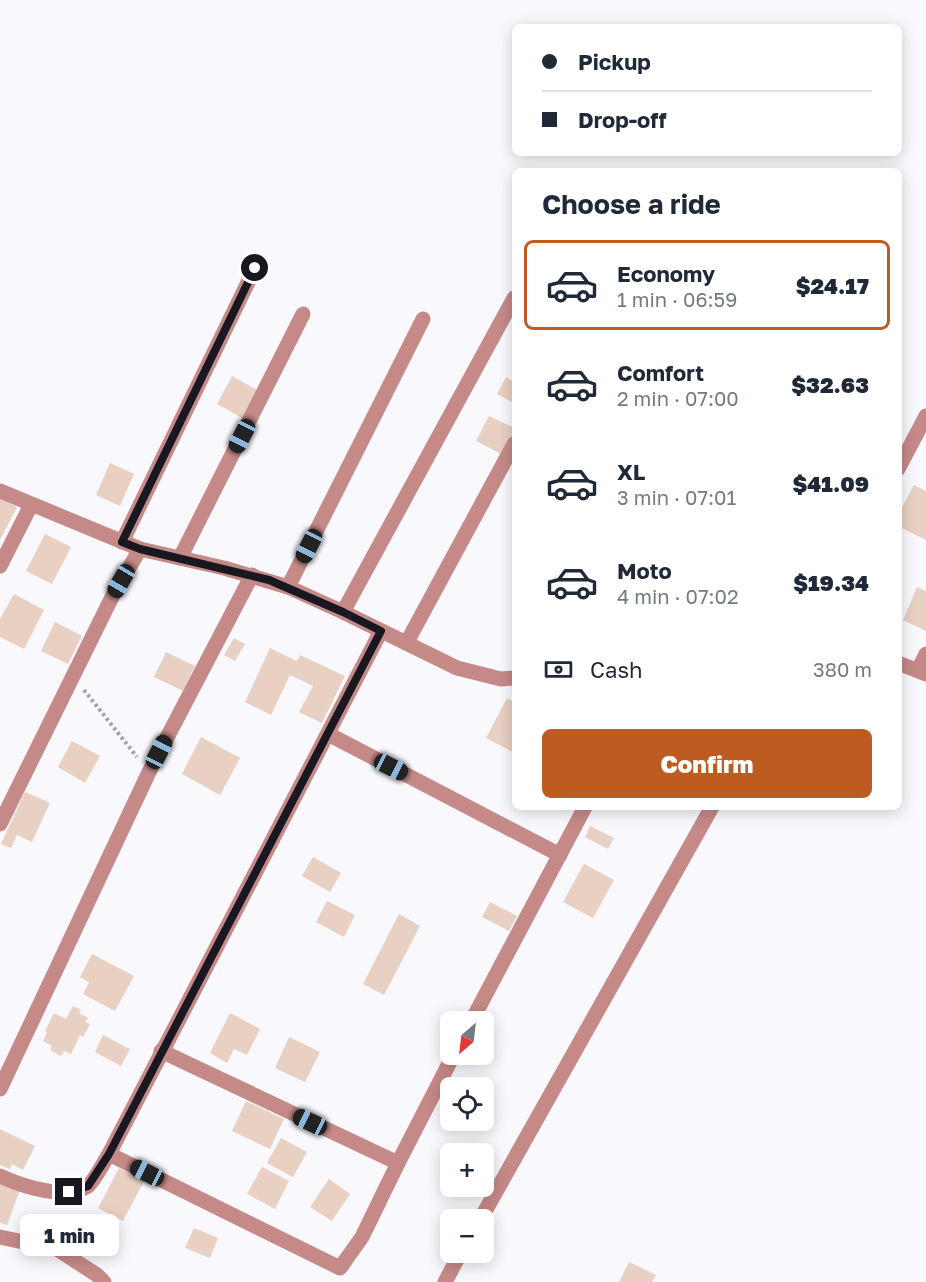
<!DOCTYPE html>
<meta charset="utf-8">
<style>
body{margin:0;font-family:"Golos Text",sans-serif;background:#f6f6f7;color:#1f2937;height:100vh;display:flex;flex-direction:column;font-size:22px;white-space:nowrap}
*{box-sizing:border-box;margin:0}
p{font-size:20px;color:#747a83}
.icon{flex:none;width:33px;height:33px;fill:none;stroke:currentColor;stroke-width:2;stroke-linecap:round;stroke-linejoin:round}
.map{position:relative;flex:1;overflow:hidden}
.side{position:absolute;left:512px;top:168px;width:390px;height:642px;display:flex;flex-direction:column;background:#fff;border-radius:9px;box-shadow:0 3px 15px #0003}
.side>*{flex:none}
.top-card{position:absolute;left:512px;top:24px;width:390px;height:132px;border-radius:9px;box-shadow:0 3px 15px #0003;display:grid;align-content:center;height:132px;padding:0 30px;background:#fff}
.needle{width:39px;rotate:208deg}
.controls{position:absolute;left:440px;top:1011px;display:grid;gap:12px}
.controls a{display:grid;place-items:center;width:54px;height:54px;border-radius:9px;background:#fff;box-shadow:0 3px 15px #0003;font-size:30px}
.end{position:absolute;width:27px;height:27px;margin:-14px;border:8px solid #19171f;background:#fff;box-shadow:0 0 0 3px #fff}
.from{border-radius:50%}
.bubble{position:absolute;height:42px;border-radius:9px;background:#fff;box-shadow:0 3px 15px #0003;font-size:20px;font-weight:800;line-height:42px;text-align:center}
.car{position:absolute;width:18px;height:36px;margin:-18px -9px;border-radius:8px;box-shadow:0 0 4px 2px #0007;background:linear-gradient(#222 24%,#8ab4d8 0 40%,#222 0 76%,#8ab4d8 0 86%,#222 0)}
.top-card b{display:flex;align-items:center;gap:21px;height:57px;font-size:22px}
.top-card b+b{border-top:2px solid #e0e1e3}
.top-card i{width:15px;height:15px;background:#1f2937}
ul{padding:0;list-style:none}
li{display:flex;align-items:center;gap:18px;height:90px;margin:0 12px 9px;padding:0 18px;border:3px solid transparent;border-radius:9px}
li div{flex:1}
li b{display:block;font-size:22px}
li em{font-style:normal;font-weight:800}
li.current{border-color:#be5b20}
li>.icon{width:54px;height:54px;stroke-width:1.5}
h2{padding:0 30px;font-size:27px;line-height:72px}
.pay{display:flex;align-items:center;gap:15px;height:66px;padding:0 30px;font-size:22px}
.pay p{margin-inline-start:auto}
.button{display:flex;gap:12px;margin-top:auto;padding:12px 30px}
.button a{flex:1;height:69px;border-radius:9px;background:#be5b20;color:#fff;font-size:24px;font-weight:800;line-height:69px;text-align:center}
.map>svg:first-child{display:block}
</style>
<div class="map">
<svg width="926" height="1282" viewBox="0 0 926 1282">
<rect width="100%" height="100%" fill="#f9f8fc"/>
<g fill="#e8d0c2">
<path d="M232,376L261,392L246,420L217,404Z"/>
<path d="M506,377L514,382V403L497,394Z"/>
<path d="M489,416L514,428V432L503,455L476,441Z"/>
<path d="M110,463L134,474L120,506L96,495Z"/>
<path d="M914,485L926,491V540L898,526V515Z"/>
<path d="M0,498L17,507L0,540Z"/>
<path d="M45,534L71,547L52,584L26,571Z"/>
<path d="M917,587L926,591V631L903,620Z"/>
<path d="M14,594L44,610L24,649L0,637V619Z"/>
<path d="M55,622L82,636L68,664L41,651Z"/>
<path d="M234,638L245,644L235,661L224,655Z"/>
<path d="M270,648L297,661L300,655L345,676L322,723L299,712L313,686L290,675L271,715L245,702Z"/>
<path d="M166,652L195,666L183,691L154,677Z"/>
<path d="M507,698L514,702V753L486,738Z"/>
<path d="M201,737L240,758L220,795L182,774Z"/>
<path d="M72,741L100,756L85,783L58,767Z"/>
<path d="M25,792L50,803L32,842L17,835L11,848L1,844Z"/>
<path d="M590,826L614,838L608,849L585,837Z"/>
<path d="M313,857L341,873L330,892L302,876Z"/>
<path d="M584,864L614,880L593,918L563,902Z"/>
<path d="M327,901L355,915L344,937L316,922Z"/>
<path d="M490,902L517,916L509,931L482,917Z"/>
<path d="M399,914L420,926L384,995L363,984Z"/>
<path d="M92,954L134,976L115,1011L83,994L89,982L80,977Z"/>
<path d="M73,1006L81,1010L79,1013L88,1018L85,1022L90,1024L83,1037L80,1035L71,1054L64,1051L61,1056L50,1050L52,1046L43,1041L47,1032L45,1031L54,1013L66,1019Z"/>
<path d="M230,1013L260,1029L247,1055L234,1049L227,1063L210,1053Z"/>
<path d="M103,1035L130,1049L121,1066L95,1052Z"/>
<path d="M289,1037L320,1052L305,1082L275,1068Z"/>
<path d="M246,1101L284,1119L270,1149L232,1131Z"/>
<path d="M0,1129L35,1146L23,1170L12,1164L10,1169L0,1165Z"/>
<path d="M281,1138L307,1152L293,1177L267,1163Z"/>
<path d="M262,1167L289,1181L275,1209L247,1194Z"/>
<path d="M119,1168L144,1181L123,1221L98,1208Z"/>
<path d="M329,1179L350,1194L332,1221L310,1207Z"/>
<path d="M0,1182L20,1190L7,1225L0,1223Z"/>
<path d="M194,1228L218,1238L210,1258L185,1248Z"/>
<path d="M629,1262L656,1275L652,1282H619Z"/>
</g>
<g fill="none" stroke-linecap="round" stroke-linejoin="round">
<path stroke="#a4a2a8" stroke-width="4" stroke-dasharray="3 3" stroke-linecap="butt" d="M84,690L137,757"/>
<g stroke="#c58988" stroke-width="15">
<path d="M898,469L926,416"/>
<path d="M0,491L140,549L224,568L288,587L343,612L457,668L501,679L514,678"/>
<path d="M122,542L255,268"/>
<path d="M180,558L303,314"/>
<path d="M0,566L31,505"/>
<path d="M288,587L423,319"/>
<path d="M343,612L514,298"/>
<path d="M407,642L514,444"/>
<path d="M898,663L926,674"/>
<path d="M918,670L926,654"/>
<path d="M328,734L560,855"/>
<path d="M0,824L112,597L140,549"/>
<path d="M471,1022L585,807"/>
<path d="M161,1051L398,1163L454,1054"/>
<path d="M0,1089L149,772L252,575"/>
<path d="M109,1154L340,1268L362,1237L398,1163"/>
<path d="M0,1176C22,1186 66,1201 88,1186C94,1181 104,1162 109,1154L381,631"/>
<path d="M480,1220L712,807"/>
<path d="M0,1237L57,1249L97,1275L104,1282"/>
<path d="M445,1282L461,1252"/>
</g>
</g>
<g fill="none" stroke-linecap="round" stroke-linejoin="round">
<path stroke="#19171f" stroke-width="8" d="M69,1192L88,1186L109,1154L381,631L343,612L269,580L140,549L122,542L255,268"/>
</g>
</svg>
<div class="controls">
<a><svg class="needle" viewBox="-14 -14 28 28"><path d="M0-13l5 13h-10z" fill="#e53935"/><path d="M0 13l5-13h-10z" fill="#747a83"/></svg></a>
<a><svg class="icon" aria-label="locate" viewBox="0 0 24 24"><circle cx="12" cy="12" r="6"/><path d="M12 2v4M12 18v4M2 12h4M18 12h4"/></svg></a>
<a>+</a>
<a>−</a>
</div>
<i class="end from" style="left:255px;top:268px"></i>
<i class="end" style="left:69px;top:1192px"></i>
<div class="bubble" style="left:20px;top:1214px;width:99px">1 min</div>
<i class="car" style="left:242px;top:436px;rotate:207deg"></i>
<i class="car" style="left:309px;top:546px;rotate:207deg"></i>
<i class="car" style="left:121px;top:581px;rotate:210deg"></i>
<i class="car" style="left:159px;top:752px;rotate:27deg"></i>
<i class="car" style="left:391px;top:767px;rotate:117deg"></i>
<i class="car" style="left:310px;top:1122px;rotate:295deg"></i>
<i class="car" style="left:147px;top:1173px;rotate:297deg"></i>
<div class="top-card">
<b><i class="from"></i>Pickup</b>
<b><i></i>Drop-off</b>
</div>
<section class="side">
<h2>Choose a ride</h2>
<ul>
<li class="current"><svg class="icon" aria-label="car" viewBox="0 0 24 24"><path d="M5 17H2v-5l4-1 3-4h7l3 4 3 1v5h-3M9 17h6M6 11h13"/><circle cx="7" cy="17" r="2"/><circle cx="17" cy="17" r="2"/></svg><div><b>Economy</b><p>1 min · 06:59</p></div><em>$24.17</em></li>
<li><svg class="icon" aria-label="car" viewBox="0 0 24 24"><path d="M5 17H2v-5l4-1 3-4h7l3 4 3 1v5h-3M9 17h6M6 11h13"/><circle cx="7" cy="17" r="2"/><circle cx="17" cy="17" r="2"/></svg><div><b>Comfort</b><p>2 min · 07:00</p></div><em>$32.63</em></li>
<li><svg class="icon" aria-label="car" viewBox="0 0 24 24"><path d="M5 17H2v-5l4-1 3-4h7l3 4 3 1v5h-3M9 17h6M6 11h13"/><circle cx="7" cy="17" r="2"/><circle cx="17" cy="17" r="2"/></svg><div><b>XL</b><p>3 min · 07:01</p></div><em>$41.09</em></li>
<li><svg class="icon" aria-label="car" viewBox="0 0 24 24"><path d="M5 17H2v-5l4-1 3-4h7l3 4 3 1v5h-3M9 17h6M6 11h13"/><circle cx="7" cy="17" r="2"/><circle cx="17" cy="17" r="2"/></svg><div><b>Moto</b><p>4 min · 07:02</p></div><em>$19.34</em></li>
</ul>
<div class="pay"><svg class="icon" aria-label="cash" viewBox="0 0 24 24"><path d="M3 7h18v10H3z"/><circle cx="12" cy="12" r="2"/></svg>Cash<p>380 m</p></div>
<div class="button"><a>Confirm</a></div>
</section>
</div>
